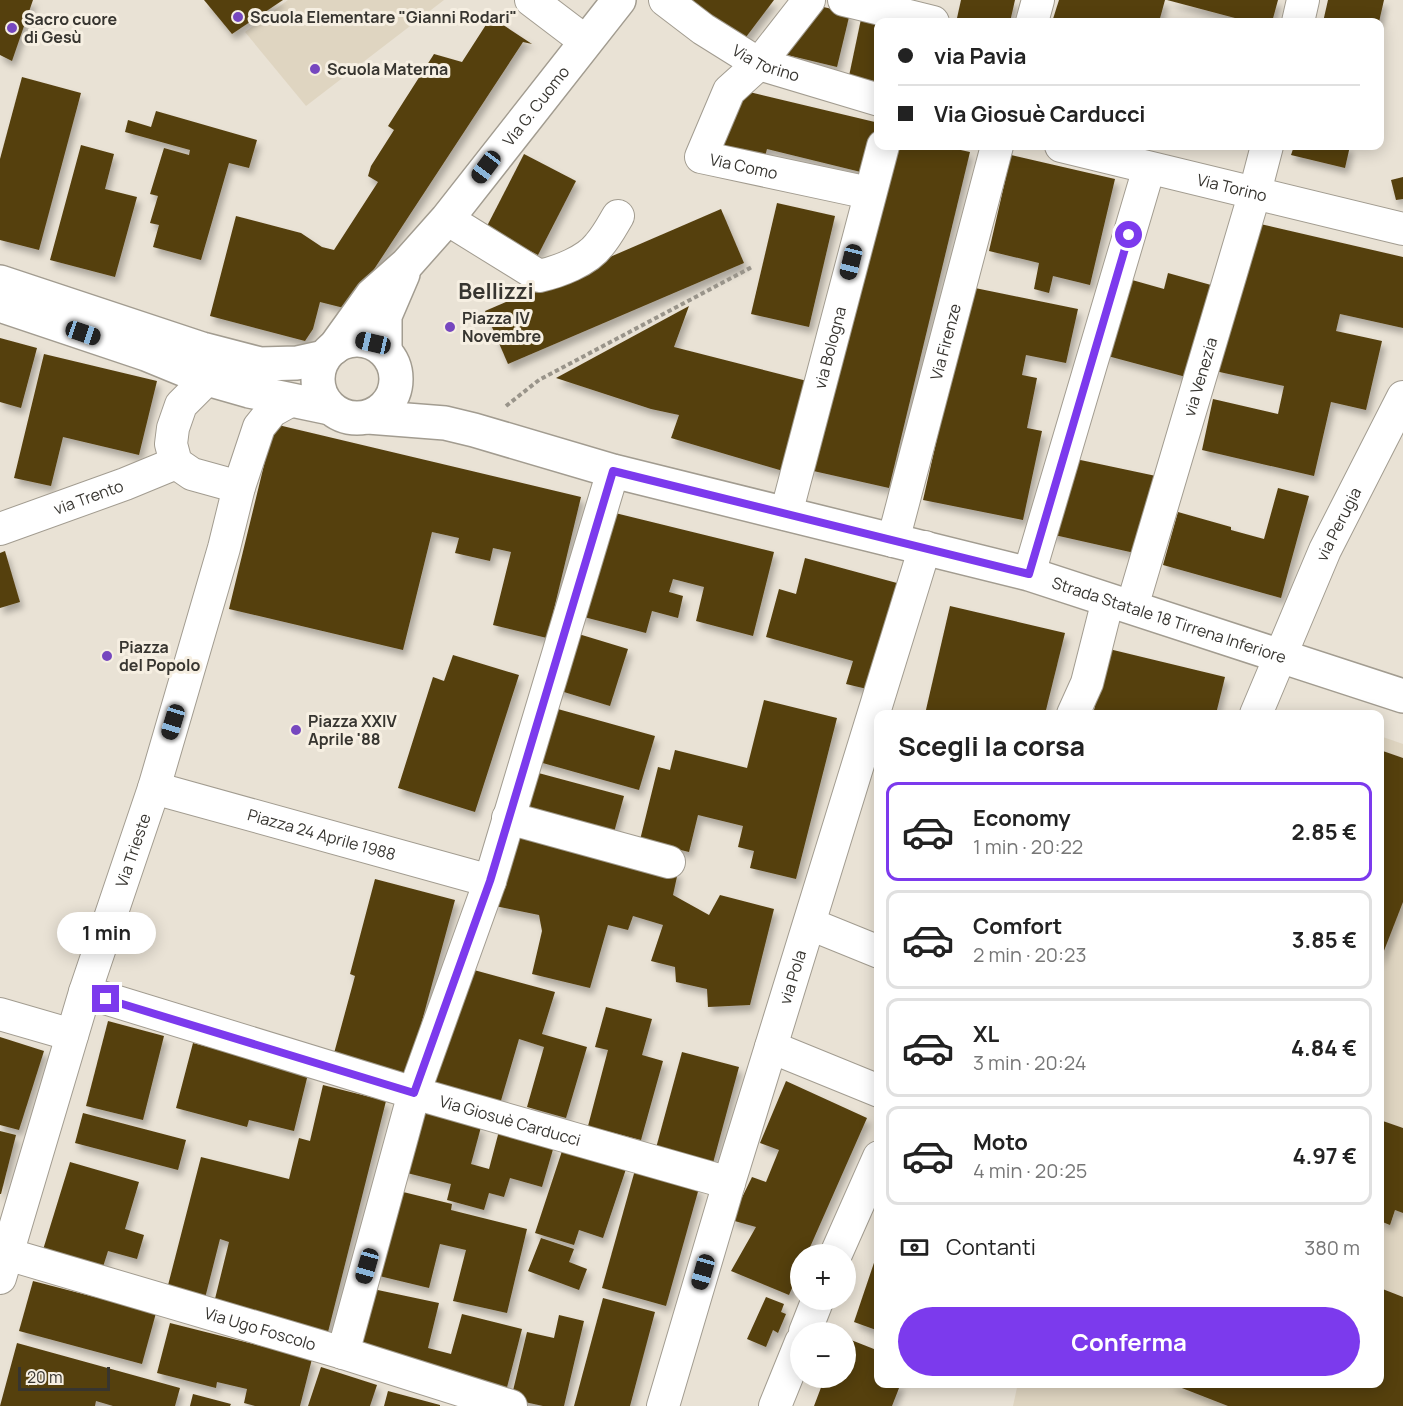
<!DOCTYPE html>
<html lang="it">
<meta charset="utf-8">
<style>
body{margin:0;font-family:Manrope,sans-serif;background:#f2f2f2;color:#222;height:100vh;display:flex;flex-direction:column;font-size:22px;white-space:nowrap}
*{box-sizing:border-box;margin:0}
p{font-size:20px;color:#767676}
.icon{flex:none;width:33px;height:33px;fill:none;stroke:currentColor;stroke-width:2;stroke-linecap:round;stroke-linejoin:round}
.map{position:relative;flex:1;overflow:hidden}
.sheet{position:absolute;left:874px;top:710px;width:510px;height:678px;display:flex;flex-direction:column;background:#fff;border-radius:12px;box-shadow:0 3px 15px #0003}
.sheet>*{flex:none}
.banner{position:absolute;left:874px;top:18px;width:510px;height:132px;border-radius:12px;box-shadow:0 3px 15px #0003;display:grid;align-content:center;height:132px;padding:0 24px;background:#fff}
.controls{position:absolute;left:790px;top:1244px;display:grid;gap:12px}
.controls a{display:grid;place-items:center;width:66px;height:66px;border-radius:50%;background:#fff;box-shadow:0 3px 15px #0003;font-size:30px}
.scale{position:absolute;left:18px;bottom:15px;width:92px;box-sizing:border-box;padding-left:6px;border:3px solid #373530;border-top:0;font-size:16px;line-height:21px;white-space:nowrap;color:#373530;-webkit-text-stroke:4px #f6efe2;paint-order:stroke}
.end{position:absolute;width:27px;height:27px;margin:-14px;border:8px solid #7c3aed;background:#fff;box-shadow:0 0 0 3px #fff}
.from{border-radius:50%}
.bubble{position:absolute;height:42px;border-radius:21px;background:#fff;box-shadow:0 3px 15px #0003;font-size:20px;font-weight:700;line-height:42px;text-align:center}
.car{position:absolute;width:18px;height:36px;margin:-18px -9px;border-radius:8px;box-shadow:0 0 4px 2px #0007;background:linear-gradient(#222 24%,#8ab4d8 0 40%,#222 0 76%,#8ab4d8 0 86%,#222 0)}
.banner b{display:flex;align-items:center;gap:21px;height:57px;font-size:22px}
.banner b+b{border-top:2px solid #e0e0e0}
.banner i{width:15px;height:15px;background:#222}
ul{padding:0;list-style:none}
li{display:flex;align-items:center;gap:18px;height:99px;margin:0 12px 9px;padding:0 12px;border:3px solid #e0e0e0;border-radius:12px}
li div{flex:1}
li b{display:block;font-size:22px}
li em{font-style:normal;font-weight:700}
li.active{border-color:#7c3aed}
li>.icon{width:54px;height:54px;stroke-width:1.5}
h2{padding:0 24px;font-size:27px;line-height:72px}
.pay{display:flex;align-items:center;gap:15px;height:66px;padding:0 24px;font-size:22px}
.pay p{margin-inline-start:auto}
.cta{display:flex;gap:12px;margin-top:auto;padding:12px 24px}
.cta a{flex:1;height:69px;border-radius:36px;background:#7c3aed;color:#fff;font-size:24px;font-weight:700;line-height:69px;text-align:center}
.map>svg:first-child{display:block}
</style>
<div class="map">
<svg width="1403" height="1406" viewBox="0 0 1403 1406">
<defs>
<filter id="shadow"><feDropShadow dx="3.5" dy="6" stdDeviation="3" flood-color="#0004"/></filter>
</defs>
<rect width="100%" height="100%" fill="#e9e2d5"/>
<g fill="#dfd5c1">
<path d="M288,0H444L306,106L245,32Z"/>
<path d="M1380,736L1403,744V1406H1013L1018,1383H1380Z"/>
</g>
<g fill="#553f10" filter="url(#shadow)">
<path d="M0,0H33L12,61L0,55Z"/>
<path d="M204,0H283L232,34Z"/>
<path d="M673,0H774L737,49Z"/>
<path d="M961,0H1015L1010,22H976L957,18Z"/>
<path d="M1059,0H1165L1159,22H1052Z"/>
<path d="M1167,0H1278L1272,22H1250Z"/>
<path d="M1328,0H1384L1379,22H1323Z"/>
<path d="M810,4L850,13L837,67L779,53Z"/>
<path d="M491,17L532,44L523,42L348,309L320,302L313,329L305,341L210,316L236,216L301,233L322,247L334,250L378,182L368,176L371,166L394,130L388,126L434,54L462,62Z"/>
<path d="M861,19L879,22V82L849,76Z"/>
<path d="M22,77L81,93L39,250L0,240V159Z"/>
<path d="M737,89L879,123V133L869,174L767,149L764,160L718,148Z"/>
<path d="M156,111L257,140L249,168L229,163L201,260L153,247L159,225L150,223L158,196L150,194L164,148L189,155L190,150L125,132L128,120L151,127Z"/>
<path d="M81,145L114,154L105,189L137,197L115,277L50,260Z"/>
<path d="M899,146H942L970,152L889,488L809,470Z"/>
<path d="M1294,146H1350L1345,168L1291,155Z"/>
<path d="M524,154L576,181L538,255L486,228Z"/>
<path d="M1011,155L1115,179L1090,285L1053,276L1049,293L1034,289L1039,263L989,251Z"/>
<path d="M1403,177V199L1396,200L1391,180Z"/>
<path d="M777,203L835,216L809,327L751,314Z"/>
<path d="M721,209L744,263L508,364L485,311Z"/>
<path d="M1256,223L1403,257V328L1340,314L1336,331L1382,341L1366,410L1331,402L1314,476L1202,450L1213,399L1278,414L1284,386L1215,371Z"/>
<path d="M1168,273L1211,285L1186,377L1104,355L1125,278L1164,289Z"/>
<path d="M975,288L1078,309L1066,363L1026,355L1022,375L1037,378L1027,428L1042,431L1023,520L923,500L944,408Z"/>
<path d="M689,306L674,347L811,382L790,473L671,438L679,415L651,409L556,378Z"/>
<path d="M0,338L37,348L21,408L0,402Z"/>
<path d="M44,354L157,381L139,455L63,437L51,486L14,478Z"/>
<path d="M274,424L581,497L547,638L493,625L511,552L493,548L490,561L455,553L459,538L432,532L403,650L229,609Z"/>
<path d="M1071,458L1156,476L1139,554L1050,534Z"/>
<path d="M1278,488L1309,496L1281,598L1163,565L1178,512L1231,527V530L1264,539Z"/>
<path d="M607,511L774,552L753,636L696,621L704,587L673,579L669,592L683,596L678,618L652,611L646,633L580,616Z"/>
<path d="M5,551L20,602L0,608V553Z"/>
<path d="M805,558L908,586L867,689L846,684L853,661L766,637L779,589L796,594Z"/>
<path d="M950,606L1065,633L1045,714H925Z"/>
<path d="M572,632L628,649L610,706L554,689Z"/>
<path d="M1109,649L1225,677L1216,714H1093Z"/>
<path d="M453,655L519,675L475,812L398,788L433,677L444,681Z"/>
<path d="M764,700L837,718L796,879L750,868L754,851L738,847L743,826L698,815L689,852L640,840L658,767L670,770L675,750L747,768Z"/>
<path d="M547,706L655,736L639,790L532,760Z"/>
<path d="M1380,750L1403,758V902L1380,961Z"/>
<path d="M531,771L624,796L613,836L521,812Z"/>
<path d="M514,833L678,872L673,895L709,915L720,895L774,909L750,1005L708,1007L707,989L676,982L675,967L651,961L663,925L633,916L628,930L608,925L590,988L532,974L542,931L539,915L495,906Z"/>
<path d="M375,879L455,900L407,1076L333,1057L355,976L350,974Z"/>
<path d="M463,967L555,992L542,1034L587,1047L566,1118L527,1107L544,1047L519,1039L500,1104L429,1084Z"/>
<path d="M606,1007L652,1019L642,1055L663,1061L641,1140L588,1126L608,1050L595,1047Z"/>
<path d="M108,1021L164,1036L143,1120L86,1106Z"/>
<path d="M0,1037L44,1051L19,1130L0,1125Z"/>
<path d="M193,1043L308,1074L294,1131L249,1120L247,1127L176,1108Z"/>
<path d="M682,1052L739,1067L713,1163L656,1148Z"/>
<path d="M786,1081L867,1118L807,1254H801V1267L789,1295L731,1271L756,1227L731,1220L752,1177L766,1182L779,1150L760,1143Z"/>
<path d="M323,1085L386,1101L326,1340L212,1311L229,1242L220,1239L204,1302L166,1293L201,1157L289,1179L299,1138L310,1141Z"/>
<path d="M420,1110L481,1127L471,1164L489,1169L499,1131L554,1146L542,1187L510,1178L504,1197L489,1193L484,1210L447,1200L451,1184L403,1172Z"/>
<path d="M83,1113L186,1140L178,1170L75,1143Z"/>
<path d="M1380,1120L1403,1128V1213L1395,1210L1390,1225L1380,1221Z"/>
<path d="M0,1131L16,1135L1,1194H0Z"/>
<path d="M563,1148L626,1169L603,1238L579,1230L574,1245L535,1233Z"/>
<path d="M70,1162L139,1182L125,1229L144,1235L137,1259L108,1251L102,1270L42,1253Z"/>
<path d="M635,1170L699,1188L666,1306L602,1288Z"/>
<path d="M391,1189L452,1204L451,1210L527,1229L507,1313L453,1301L466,1250L440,1244L429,1288L371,1274Z"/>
<path d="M541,1238L574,1249L569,1262L587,1269L579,1290L528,1271Z"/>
<path d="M879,1248V1331L854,1322Z"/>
<path d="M33,1281L156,1313L142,1364L19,1331Z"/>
<path d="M1380,1288L1403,1297V1406H1228L1169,1383H1380Z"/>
<path d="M373,1289L439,1303L428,1348L451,1354L462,1314L522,1329L504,1399L354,1351Z"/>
<path d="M766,1297L784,1304L781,1312L786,1314L778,1333L773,1330L766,1347L747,1339Z"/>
<path d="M603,1298L655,1312L630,1406H574Z"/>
<path d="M559,1315L584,1321L564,1406H543L511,1399L527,1332L554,1338Z"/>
<path d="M170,1323L312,1359L300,1406H255L244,1403L247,1389L217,1382L216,1388L157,1373Z"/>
<path d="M846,1338L879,1351V1383H901L892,1406H814L825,1377H846Z"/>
<path d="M17,1343L180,1388L175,1406H113L96,1401L95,1406H0Z"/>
<path d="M321,1367L377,1385L370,1406H308Z"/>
<path d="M388,1391L440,1405V1406H384Z"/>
<path d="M193,1394L231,1404L230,1406H190Z"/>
</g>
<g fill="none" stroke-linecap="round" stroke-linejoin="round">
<defs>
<g id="minor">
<path d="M531,0L585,41"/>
<path id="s1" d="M665,0L703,29L759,64L879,100"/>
<path id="s2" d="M809,0L759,64L729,91L701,157L869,193"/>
<path d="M844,0L933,22"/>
<path d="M1032,22L1038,0"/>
<path d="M1298,22L1303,0"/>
<path id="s3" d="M1061,146L1403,229"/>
<path d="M447,219L539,276C558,272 587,261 599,245C607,236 612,226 618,216"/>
<path d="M229,371L207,379L181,405L173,428L171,444L176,463L192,474L239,487L259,427L272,411L290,401"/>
<path id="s4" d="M786,514L883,146"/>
<path id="s5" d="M0,529L125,484L176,463"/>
<path id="s6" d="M893,541L997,146"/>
<path d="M1029,574L1149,168"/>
<path id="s7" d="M1132,607L1255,192L1267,146"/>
<path d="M1073,714L1087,683L1108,600"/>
<path id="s8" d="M1256,714L1325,550L1403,397"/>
<path id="s9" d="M154,788L490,881"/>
<path d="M508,818L669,862"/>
<path d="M810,924L879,952"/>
<path id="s10" d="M85,992L414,1093L729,1183"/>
<path d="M0,1014L72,1035"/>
<path d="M771,1047L879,1091"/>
<path id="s11" d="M7,1254L343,1353L511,1406"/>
<path d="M836,1254L879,1157"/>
<path id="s12" d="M0,1278L85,992L154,788L224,548L239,487"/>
<path d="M805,1332L818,1299"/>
<path d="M343,1353L414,1093L490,881L613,471"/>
<path id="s13" d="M663,1406L729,1183L925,547"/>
<path d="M775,1406L801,1342"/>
</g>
<g id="major">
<path d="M0,282L202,349L260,364L297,363L324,357"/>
<path d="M0,305L146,354L207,379L249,391L330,408"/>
<circle cx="357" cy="379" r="39"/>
<path id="s14" d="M334,348L372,295L407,264L447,219L619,0"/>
<path d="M385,351V316L403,274"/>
<path id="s15" d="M368,417L445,423L474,430L613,471L1029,574L1403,696"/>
</g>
</defs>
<use href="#minor" stroke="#a29c90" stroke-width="34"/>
<use href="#major" stroke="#a29c90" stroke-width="36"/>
<path stroke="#99948a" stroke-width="4" stroke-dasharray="4.5 3" stroke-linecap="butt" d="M506,406L539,380L752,267"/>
<use href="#minor" stroke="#fff" stroke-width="32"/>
<use href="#major" stroke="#fff" stroke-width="33"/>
</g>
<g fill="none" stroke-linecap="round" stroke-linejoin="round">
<path stroke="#7c3aed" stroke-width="8" d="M106,999L414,1093L490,881L613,471L1029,574L1129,235"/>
</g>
<g fill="#7647bf" stroke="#f6efe2" stroke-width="2">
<circle cx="238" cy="17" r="6"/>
<circle cx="12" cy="28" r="6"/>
<circle cx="315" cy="69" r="6"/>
<circle cx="450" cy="327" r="6"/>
<circle cx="107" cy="656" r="6"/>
<circle cx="296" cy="730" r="6"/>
</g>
<g text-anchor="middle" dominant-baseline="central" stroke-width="6" stroke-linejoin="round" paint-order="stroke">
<g font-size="16" font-weight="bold" fill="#373530" stroke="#f6efe2" text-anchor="start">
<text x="250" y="17">Scuola Elementare "Gianni Rodari"</text>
<text x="24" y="19">Sacro cuore<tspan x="24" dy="18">di Gesù</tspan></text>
<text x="327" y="69">Scuola Materna</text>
<text x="462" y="318">Piazza IV<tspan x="462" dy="18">Novembre</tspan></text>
<text x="119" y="647">Piazza<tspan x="119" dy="18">del Popolo</tspan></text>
<text x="308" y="721">Piazza XXIV<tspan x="308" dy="18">Aprile '88</tspan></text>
</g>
<g font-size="16" fill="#373530" stroke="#f6efe2">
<text stroke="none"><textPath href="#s1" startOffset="120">Via Torino</textPath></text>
<text stroke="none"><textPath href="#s14" startOffset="316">Via G. Cuomo</textPath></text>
<text stroke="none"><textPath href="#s2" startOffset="237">Via Como</textPath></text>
<text stroke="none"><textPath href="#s3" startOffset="176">Via Torino</textPath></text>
<text stroke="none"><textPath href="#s6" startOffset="206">Via Firenze</textPath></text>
<text stroke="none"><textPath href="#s4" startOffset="172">via Bologna</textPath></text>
<text stroke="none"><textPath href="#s7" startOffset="240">via Venezia</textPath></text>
<text stroke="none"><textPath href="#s5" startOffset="94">via Trento</textPath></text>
<text stroke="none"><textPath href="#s8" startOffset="207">via Perugia</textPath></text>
<text stroke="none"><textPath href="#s15" startOffset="828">Strada Statale 18 Tirrena Inferiore</textPath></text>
<text stroke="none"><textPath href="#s9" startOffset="174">Piazza 24 Aprile 1988</textPath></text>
<text stroke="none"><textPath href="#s12" startOffset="448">Via Trieste</textPath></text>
<text stroke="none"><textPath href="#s13" startOffset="448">via Pola</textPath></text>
<text stroke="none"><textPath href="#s10" startOffset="444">Via Giosuè Carducci</textPath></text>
<text stroke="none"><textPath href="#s11" startOffset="264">Via Ugo Foscolo</textPath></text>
</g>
<g font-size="22" font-weight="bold" fill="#373530" stroke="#f6efe2">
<text x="496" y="291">Bellizzi</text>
</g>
</g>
</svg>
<div class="controls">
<a>+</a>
<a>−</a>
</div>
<div class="scale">20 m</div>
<i class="end from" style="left:1129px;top:235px"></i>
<i class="end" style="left:106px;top:999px"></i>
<div class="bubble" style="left:57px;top:912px;width:99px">1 min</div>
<i class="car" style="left:486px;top:167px;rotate:217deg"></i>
<i class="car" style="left:851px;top:262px;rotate:194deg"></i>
<i class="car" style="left:83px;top:333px;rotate:109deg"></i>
<i class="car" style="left:373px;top:343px;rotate:283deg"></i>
<i class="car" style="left:173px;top:722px;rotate:197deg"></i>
<i class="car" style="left:367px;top:1266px;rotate:196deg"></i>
<i class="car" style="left:703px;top:1272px;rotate:196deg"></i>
<div class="banner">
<b><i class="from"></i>via Pavia</b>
<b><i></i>Via Giosuè Carducci</b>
</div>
<section class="sheet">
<h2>Scegli la corsa</h2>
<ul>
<li class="active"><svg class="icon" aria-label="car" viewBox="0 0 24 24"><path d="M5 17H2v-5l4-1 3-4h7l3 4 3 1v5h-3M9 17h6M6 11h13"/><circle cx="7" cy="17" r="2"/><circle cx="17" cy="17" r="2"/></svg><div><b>Economy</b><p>1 min · 20:22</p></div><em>2.85 €</em></li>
<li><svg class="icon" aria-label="car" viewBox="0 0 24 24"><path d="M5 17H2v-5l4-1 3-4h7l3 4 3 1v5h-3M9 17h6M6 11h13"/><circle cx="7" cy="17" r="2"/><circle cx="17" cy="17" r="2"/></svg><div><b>Comfort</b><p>2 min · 20:23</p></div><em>3.85 €</em></li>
<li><svg class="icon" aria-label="car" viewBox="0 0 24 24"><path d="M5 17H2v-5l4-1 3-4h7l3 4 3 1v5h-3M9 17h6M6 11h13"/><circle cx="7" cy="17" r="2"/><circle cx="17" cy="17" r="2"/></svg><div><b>XL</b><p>3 min · 20:24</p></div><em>4.84 €</em></li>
<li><svg class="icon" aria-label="car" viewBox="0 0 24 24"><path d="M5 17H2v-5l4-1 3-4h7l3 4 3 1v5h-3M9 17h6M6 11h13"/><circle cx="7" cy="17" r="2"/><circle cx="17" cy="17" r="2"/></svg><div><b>Moto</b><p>4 min · 20:25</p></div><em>4.97 €</em></li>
</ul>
<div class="pay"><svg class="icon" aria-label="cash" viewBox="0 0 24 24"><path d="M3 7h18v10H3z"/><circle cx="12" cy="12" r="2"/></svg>Contanti<p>380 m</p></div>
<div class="cta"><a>Conferma</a></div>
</section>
</div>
